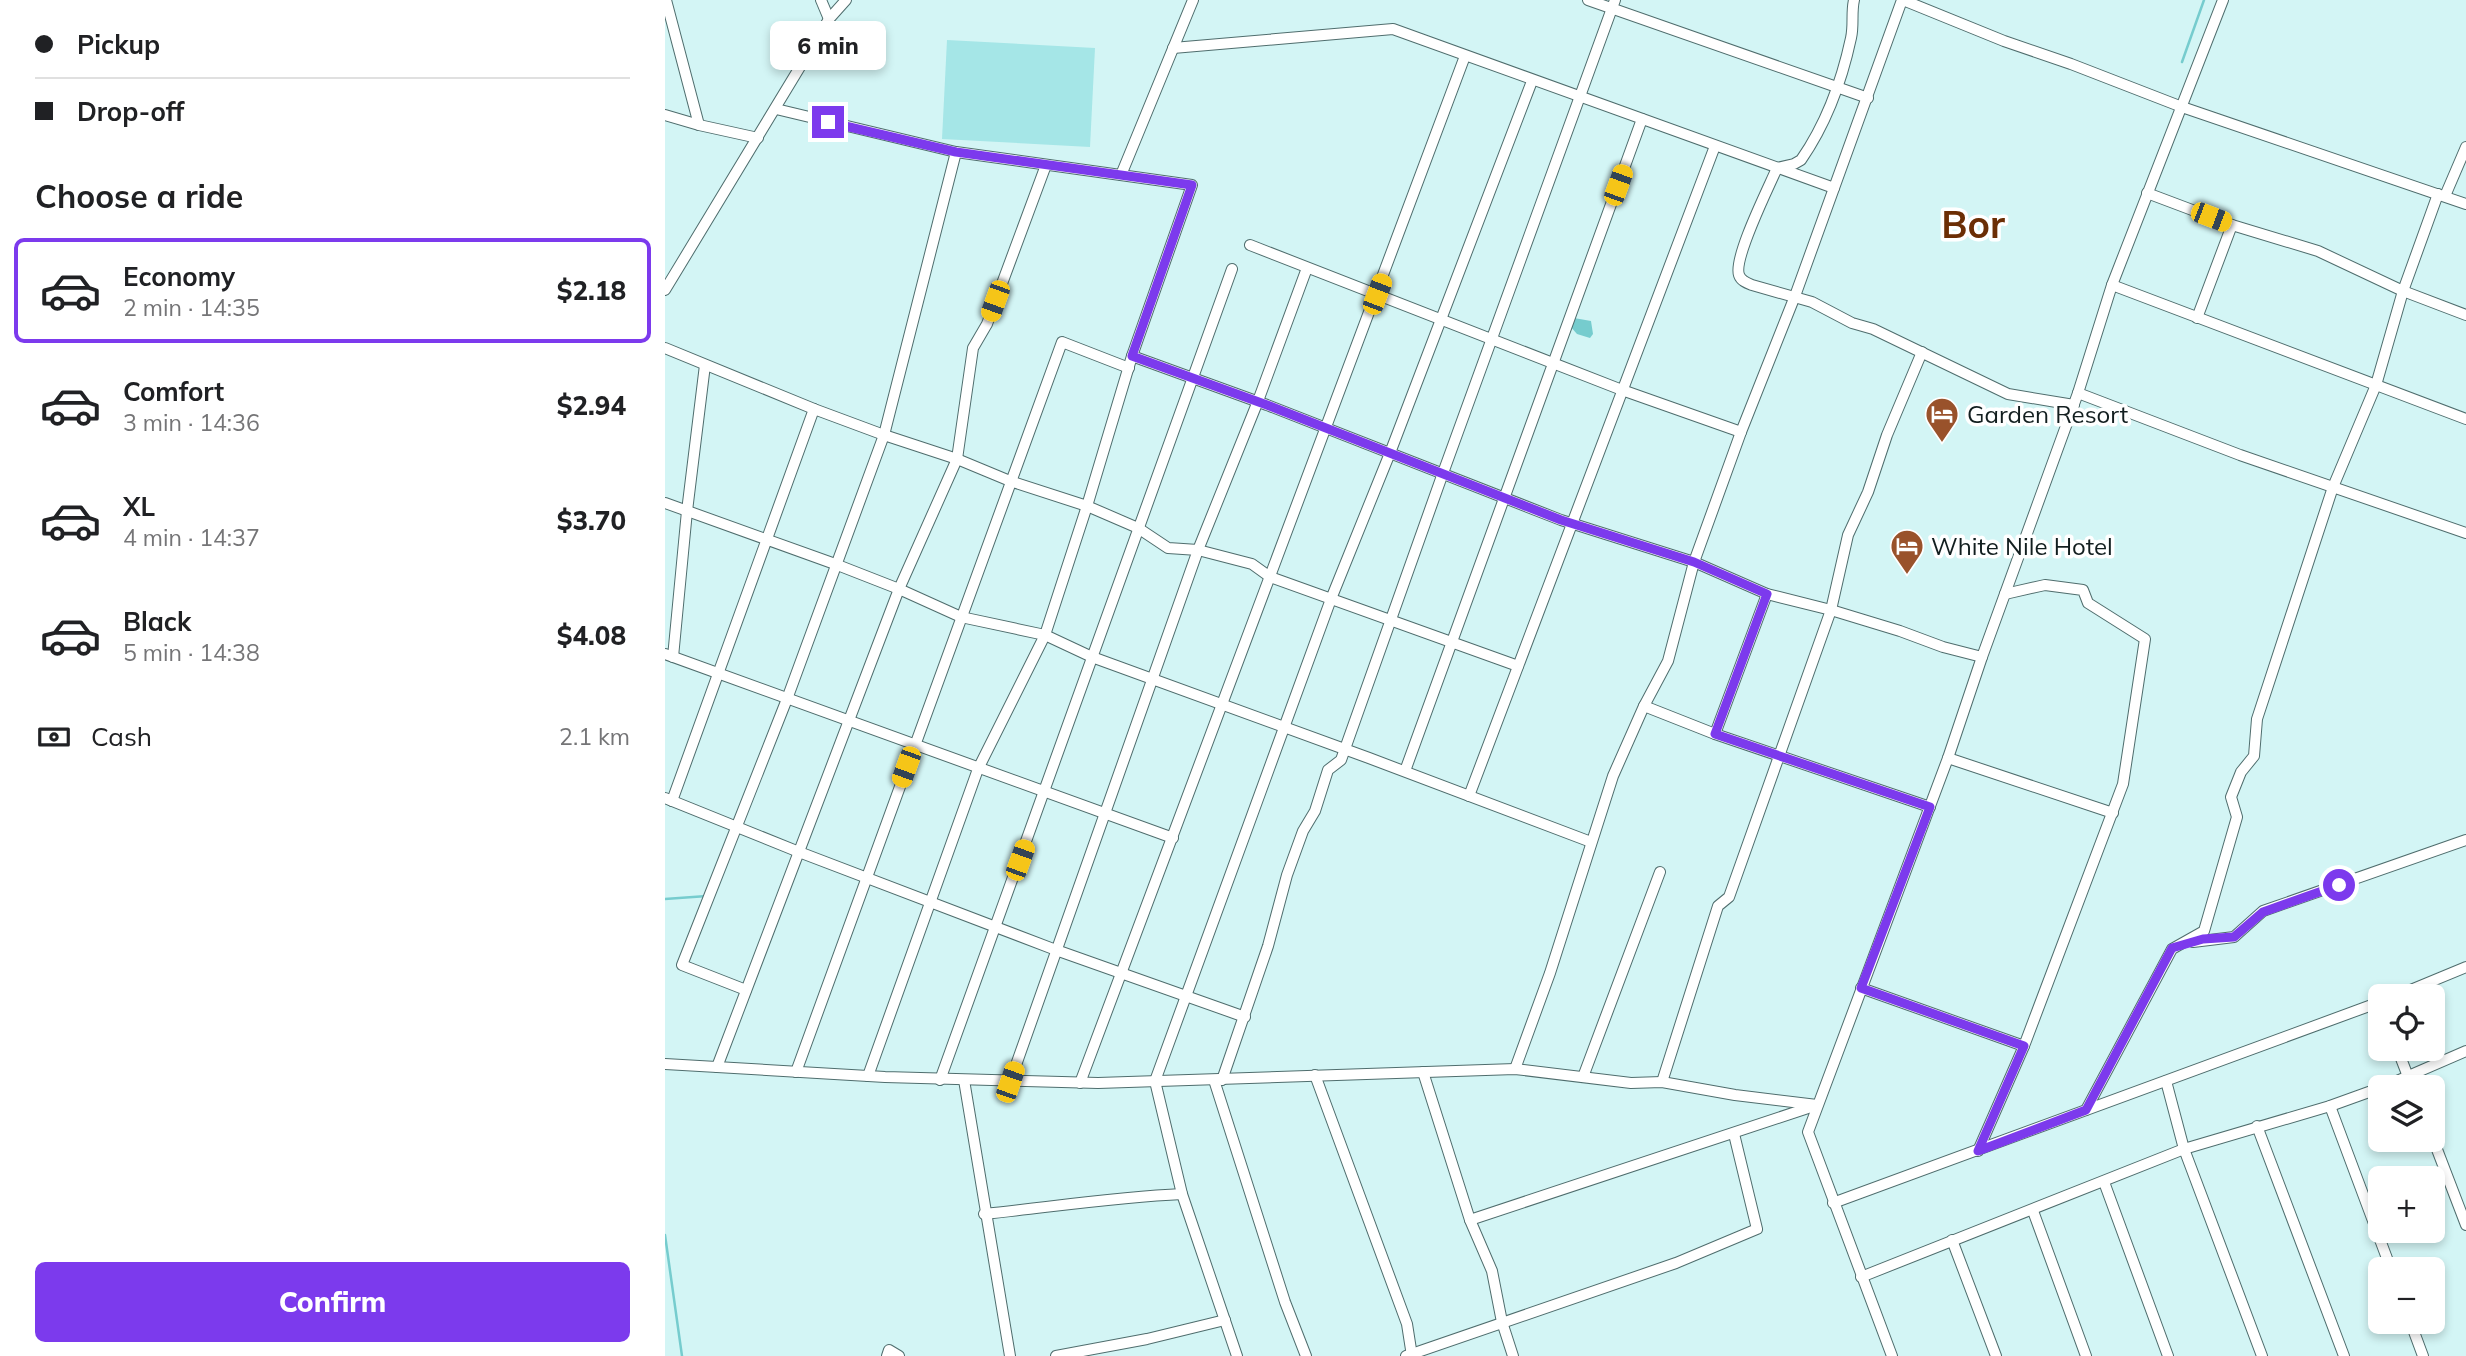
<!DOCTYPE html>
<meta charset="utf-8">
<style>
body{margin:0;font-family:Mulish,sans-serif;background:#f2f2f2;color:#202124;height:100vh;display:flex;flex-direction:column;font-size:26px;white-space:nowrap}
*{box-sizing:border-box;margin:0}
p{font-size:23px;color:#757577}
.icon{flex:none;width:38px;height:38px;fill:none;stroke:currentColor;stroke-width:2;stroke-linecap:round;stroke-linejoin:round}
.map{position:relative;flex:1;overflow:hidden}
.drawer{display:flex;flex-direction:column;background:#fff;width:665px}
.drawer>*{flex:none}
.top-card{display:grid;align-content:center;height:154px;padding:0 35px;background:#fff}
.tools{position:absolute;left:1703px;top:984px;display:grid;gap:14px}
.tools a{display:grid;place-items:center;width:77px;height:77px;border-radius:10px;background:#fff;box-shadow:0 4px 10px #0003;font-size:35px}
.end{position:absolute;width:32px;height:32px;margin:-16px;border:9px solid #7c3aed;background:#fff;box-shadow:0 0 0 4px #fff}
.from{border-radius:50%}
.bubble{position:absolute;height:49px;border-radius:10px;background:#fff;box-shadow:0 4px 10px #0003;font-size:23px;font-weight:800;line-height:49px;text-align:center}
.car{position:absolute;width:21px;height:42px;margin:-21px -10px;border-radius:9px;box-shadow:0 0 5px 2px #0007;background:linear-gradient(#f5c518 24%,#345 0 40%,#f5c518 0 76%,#345 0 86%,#f5c518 0)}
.top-card b{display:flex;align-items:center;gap:24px;height:66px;font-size:26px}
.top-card b+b{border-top:2px solid #e0e0e0}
.top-card i{width:18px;height:18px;background:#202124}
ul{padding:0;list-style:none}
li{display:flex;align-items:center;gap:21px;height:105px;margin:0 14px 10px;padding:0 21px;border:4px solid transparent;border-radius:10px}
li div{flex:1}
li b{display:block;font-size:26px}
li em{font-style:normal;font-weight:800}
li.selected{border-color:#7c3aed}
li>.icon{width:63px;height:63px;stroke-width:1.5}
h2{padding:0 35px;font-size:32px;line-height:84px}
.pay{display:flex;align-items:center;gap:18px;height:77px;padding:0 35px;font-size:26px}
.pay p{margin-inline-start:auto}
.primary-button{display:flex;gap:14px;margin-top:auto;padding:14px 35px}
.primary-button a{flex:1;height:80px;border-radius:10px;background:#7c3aed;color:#fff;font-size:28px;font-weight:800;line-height:80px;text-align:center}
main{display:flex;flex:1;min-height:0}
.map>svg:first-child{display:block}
</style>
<main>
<section class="drawer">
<div class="top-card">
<b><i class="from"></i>Pickup</b>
<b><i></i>Drop-off</b>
</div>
<h2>Choose a ride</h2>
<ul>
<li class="selected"><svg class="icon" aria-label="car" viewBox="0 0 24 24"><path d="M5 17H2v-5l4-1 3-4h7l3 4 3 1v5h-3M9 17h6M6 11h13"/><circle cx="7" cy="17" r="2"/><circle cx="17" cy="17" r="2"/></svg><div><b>Economy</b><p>2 min · 14:35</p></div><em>$2.18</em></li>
<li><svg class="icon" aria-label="car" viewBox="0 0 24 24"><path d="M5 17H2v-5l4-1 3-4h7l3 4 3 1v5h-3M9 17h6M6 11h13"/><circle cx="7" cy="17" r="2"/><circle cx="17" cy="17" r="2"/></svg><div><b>Comfort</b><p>3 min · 14:36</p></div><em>$2.94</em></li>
<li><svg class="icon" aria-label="car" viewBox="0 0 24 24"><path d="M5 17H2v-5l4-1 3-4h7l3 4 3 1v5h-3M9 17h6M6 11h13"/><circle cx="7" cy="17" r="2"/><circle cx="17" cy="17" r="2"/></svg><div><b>XL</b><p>4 min · 14:37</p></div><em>$3.70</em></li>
<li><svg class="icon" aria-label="car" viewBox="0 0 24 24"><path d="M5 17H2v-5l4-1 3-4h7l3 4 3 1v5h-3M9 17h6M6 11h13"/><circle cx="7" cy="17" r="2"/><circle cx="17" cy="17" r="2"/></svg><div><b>Black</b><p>5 min · 14:38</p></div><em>$4.08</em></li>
</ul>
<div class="pay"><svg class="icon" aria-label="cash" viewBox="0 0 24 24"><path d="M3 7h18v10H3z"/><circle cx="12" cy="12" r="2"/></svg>Cash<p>2.1 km</p></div>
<div class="primary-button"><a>Confirm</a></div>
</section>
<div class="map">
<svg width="1801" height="1356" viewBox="0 0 1801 1356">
<rect width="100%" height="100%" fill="#d3f5f5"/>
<path fill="#a5e6e7" d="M282,40L430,48L425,147L277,139Z"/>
<path fill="#76ccce" d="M909,318L926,321L928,334L925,338L912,334L905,326Z"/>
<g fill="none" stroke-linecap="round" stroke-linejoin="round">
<g stroke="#76ccce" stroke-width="2.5">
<path d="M1517,62L1539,0"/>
<path d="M0,899L42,896"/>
<path d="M0,1235L17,1356"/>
</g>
<defs>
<g id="minor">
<path d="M1,0L34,125"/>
<path d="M156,0L164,19"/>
<path d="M923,0L1203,98"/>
<path d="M1189,0C1186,13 1189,25 1186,38C1177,80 1161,124 1136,160L1129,164L1112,168C1104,187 1068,258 1074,275C1076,281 1082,283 1087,285L1147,302L1187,323L1208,329L1343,394L1409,405"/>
<path d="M1238,0L1339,41L1406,64L1517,107L1801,204"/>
<path d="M508,48L728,29L1169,188"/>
<path d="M111,109L291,152"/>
<path d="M0,115L34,125L93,138"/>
<path d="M456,175L528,0"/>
<path d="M1482,193L1567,225L1653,251L1738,291L1801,315"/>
<path d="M1780,196L1801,147"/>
<path d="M585,245L957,390L1076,432"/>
<path d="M1447,285L1801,419"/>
<path d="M0,290L164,19L181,0"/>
<path d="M1532,318L1567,225"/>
<path d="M0,348L149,409L219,435L292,459L345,481L422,506L473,528L503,548L533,550L587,564L605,577L853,666"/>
<path d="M467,356L602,405L896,520L1029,562L1102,594L1166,610L1235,631L1278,647L1317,657"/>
<path d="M1413,393L1575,455L1801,533"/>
<path d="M0,503L170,564L234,589L296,617L380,635L427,657L704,758L926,842"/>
<path d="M0,654L508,838"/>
<path d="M8,657L22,511L40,365"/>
<path d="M979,706L1050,734L1265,807"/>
<path d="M1050,734L1102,594"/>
<path d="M1283,758L1448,813"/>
<path d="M740,771L977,119"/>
<path d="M804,796L1050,146"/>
<path d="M0,798L134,852L391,950L580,1017"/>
<path d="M7,801L149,409"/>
<path d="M1528,942L1569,937L1598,911L1801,840"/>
<path d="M1196,988L1359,1046"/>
<path d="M81,990L17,965L122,699L219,435L291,152L527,185L467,356L422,506L380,635L313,769L203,1076"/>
<path d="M1731,996L1801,967"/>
<path d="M1732,1048L1747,1087"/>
<path d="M0,1064L220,1077L433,1083L850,1069L966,1083L997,1082L1070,1095L1152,1105"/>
<path d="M52,1067L234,589L292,459L308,348L322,324L381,165"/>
<path d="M850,1069L885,973L948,776L979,706L1003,661L1029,562L1076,432L1130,296L1237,0"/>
<path d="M131,1072L397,342L464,368"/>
<path d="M758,1072L805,1220L827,1271L837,1322L848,1356"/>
<path d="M650,1075L742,1324L747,1356"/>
<path d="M918,1077L995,872"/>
<path d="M275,1080L567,269"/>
<path d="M299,1080L345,1356"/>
<path d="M549,1080L620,1302L641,1356"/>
<path d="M557,1080L603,946L622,875L638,831L650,811L663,770L676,760L778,473L950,0"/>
<path d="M1501,1081L1519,1149L1597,1356"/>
<path d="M345,1082L533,550L593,401L642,268"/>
<path d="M997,1082L1053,906L1064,897L1166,610L1183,535L1203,492L1222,435L1257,352"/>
<path d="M415,1083L800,56"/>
<path d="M1718,1087L1801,1051"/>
<path d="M1665,1106L1726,1269"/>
<path d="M1421,1110L1507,949L1539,931L1572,817L1566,797L1576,772L1589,756L1592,719L1668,487L1711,385L1738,291L1773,194"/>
<path d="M1592,1126L1679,1356"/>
<path d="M1768,1139L1801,1225"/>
<path d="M1313,1151L1359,1046L1458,784L1480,639L1423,603L1418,590L1380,585L1340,594"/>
<path d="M1439,1182L1503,1356"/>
<path d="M1168,1203L1715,1002"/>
<path d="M1368,1211L1421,1356"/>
<path d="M319,1214C386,1207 451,1197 517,1194"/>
<path d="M805,1220L1149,1106"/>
<path d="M1287,1240L1331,1356"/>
<path d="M1196,1277L1519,1149L1665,1106L1715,1088"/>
<path d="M1745,1321L1758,1356"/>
<path d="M222,1356L224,1350L234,1356"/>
<path d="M391,1356L482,1339L560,1320"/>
<path d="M572,1356L517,1194L490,1081L666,599L725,453L867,81"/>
<path d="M741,1356L1011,1263L1092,1229L1069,1134"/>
<path d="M1227,1356L1143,1132L1283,758L1317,657L1413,393L1447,285L1558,0"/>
</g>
</defs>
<use href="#minor" stroke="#4f6d6d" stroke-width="12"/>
<use href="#minor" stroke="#fff" stroke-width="10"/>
</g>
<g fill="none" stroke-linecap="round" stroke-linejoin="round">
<path stroke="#7c3aed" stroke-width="9" d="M163,122L291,152L527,185L467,356L602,405L896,520L1029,562L1102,594L1050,734L1265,807L1196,988L1359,1046L1313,1151L1421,1110L1507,948L1538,939L1569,937L1598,912L1674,885"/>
</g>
<defs>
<symbol id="hotel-pin" viewBox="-11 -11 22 30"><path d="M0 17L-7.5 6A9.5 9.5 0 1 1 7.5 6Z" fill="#99522b" stroke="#fff"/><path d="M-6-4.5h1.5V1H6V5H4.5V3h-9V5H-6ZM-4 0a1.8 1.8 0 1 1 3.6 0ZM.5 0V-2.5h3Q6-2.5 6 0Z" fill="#fff"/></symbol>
</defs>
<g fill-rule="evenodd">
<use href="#hotel-pin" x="1258" y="395" width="38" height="52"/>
<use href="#hotel-pin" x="1223" y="527" width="38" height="52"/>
</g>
<g text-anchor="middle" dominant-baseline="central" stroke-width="7" stroke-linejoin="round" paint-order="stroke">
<g font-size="24" fill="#121e1f" stroke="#fff" text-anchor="start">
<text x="1302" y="414">Garden Resort</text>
<text x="1266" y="546">White Nile Hotel</text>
</g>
<g font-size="38" font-weight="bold" fill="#6b2e05" stroke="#fff">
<text x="1308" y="224">Bor</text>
</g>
</g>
</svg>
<div class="tools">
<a><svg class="icon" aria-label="locate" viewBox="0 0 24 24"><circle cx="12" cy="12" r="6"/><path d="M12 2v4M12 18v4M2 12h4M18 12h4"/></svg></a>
<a><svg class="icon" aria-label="layers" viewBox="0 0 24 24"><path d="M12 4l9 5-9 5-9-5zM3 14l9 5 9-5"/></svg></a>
<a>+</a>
<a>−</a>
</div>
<i class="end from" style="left:1674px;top:885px"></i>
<i class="end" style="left:163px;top:122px"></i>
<div class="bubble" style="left:105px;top:21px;width:116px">6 min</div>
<i class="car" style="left:953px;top:185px;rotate:20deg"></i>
<i class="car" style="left:1546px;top:217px;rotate:111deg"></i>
<i class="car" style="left:712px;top:294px;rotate:21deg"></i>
<i class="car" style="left:330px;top:301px;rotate:200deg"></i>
<i class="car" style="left:241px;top:767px;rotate:200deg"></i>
<i class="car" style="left:355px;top:860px;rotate:20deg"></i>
<i class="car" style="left:345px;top:1082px;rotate:19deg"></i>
</div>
</main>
